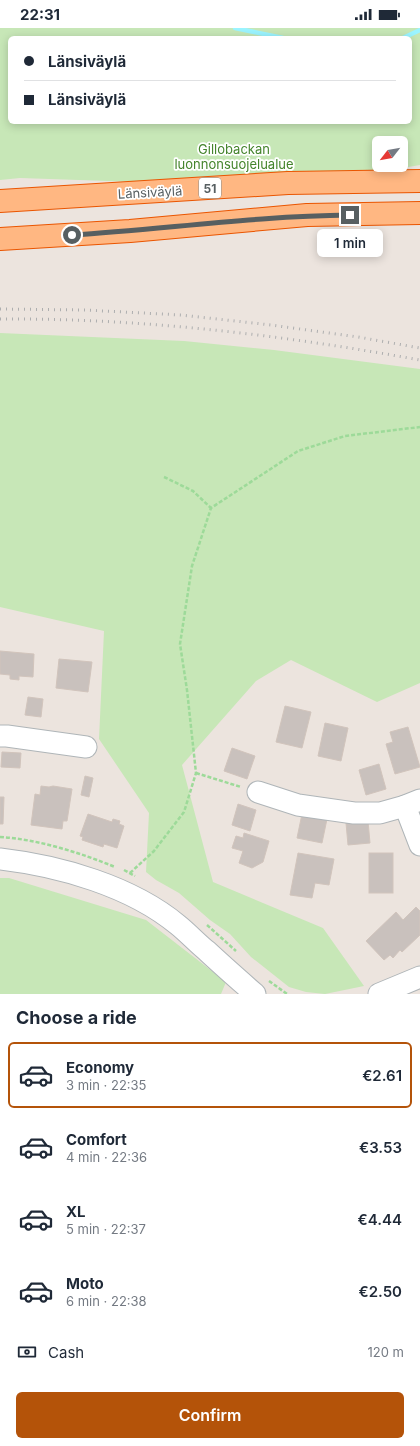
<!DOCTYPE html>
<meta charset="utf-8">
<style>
body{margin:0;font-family:Inter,sans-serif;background:#f6f6f7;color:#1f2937;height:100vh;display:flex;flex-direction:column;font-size:15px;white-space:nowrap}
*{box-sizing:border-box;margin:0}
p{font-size:13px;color:#747a83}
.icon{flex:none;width:22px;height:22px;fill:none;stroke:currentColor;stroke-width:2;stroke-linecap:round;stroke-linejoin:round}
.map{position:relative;height:966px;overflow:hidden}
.sheet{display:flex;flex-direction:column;background:#fff;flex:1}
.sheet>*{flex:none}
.top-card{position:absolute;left:8px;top:8px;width:404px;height:88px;border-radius:6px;box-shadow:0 2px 10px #0003;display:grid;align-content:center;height:88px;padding:0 16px;background:#fff}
.needle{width:26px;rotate:239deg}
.tools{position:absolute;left:372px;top:108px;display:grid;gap:8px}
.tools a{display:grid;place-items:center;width:36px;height:36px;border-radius:6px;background:#fff;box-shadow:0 2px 10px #0003;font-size:20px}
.end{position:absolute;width:18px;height:18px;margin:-9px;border:5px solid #575f61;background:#fff;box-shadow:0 0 0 2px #fff}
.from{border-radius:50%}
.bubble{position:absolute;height:28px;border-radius:6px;background:#fff;box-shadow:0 2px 10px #0003;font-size:13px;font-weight:600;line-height:28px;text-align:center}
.top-card b{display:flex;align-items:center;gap:14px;height:38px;font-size:15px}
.top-card b+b{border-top:1px solid #e0e1e3}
.top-card i{width:10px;height:10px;background:#1f2937}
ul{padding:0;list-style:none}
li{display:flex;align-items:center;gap:12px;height:66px;margin:0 8px 6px;padding:0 8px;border:2px solid transparent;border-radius:6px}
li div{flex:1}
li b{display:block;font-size:15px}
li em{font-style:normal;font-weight:600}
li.selected{border-color:#b45309}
li>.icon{width:36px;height:36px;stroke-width:1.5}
h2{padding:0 16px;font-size:18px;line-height:48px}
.pay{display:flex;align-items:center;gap:10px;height:44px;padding:0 16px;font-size:15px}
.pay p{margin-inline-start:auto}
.button{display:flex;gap:8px;margin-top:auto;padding:8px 16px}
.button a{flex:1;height:46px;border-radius:6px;background:#b45309;color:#fff;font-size:16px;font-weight:600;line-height:46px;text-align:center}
.status{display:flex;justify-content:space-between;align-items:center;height:28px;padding:0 20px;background:#fff;direction:ltr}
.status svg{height:11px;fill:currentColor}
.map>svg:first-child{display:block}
</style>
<div class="status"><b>22:31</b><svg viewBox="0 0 49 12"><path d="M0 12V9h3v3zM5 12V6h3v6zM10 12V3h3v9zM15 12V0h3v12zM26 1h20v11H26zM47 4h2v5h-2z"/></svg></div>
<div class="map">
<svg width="420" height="966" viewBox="0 0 420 966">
<rect width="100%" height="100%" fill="#ece4de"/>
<g fill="#c7e7b7" fill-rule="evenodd">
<path d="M0,0H420V137L367,146L138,154L20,150L0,152ZM10,10H410V94H10ZM379,115H401V137H379Z"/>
<path d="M0,305L184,313L274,322L420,341V655L377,674L291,632L256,653L182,737L213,854L323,900L364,958L325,966L306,964L289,959L251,929L230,906L210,892L179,865L156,852L146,844L149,785L99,711L104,603L0,579Z"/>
<path d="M0,850H9L146,892L226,954L221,966H0Z"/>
</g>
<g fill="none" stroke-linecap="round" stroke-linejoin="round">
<g stroke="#9bf4ff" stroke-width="4.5">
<path d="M235,0L283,10"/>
<path d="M403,10L420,2"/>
</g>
</g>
<g fill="#c9c1bd" stroke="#d1c4bc">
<path d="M0,623L34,626L33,649L19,648V652L10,651V647L0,646Z"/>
<path d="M59,631L92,634L88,664L56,660Z"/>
<path d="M28,669L43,671L41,689L25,687Z"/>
<path d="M285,678L311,684L302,720L276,714Z"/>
<path d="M325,695L348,700L341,733L318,728Z"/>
<path d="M408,699L420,739L395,746L386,716L393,714L390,704Z"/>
<path d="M232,720L255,728L247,751L224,743Z"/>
<path d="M2,724L21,725L20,740L1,739Z"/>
<path d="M379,736L386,761L366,767L359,742Z"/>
<path d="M85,748L93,750L89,769L81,767Z"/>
<path d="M41,758L49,759L53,758L72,761L67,793H63L62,801L31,797L35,766L40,767Z"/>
<path d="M0,769H4L3,796H0Z"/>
<path d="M238,776L256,782L250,803L232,797Z"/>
<path d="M88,786L112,794L113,791L120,793L119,796L124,798L117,820L104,816L103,819L82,812L83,809L80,808Z"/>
<path d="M302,786L327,791L322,815L297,810Z"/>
<path d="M368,793L370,815L348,817L346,795Z"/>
<path d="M244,805L269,813L263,834L252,840L239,835L243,823L232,820L236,808L243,810Z"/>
<path d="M298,825L334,831L329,857L315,855L312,870L290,867Z"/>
<rect x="369" y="825" width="24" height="40"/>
<path d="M416,879L420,883V907L402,924L400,922L393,930L390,927L384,932L366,913L396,884L403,892Z"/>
</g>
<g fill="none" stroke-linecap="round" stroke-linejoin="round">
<defs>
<g id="minor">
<path d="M0,708H7L86,719"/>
<path d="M258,764L298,777L354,785H380L405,778"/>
<path d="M420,772L405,778L420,817"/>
<path d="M0,831C60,838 131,858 178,897C188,905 197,915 207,923C223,938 239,952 255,966"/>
<path d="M379,966L420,949"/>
</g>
<g id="highway">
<path d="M0,173L288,155L420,153"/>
<path d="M0,211L130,203L307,187L420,185"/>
</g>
</defs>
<use href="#minor" stroke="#afb5b8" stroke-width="23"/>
<use href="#highway" stroke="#ea5500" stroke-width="24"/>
<g stroke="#9dda99" stroke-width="2.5" stroke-dasharray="4 2" stroke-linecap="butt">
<path d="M164,449L193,463L211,480"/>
<path d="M196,745L241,759"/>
<path d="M0,809C37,811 81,825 115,839"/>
<path d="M124,842L135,848"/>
<path d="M130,845L154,823L184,784L196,745L187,662L180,616L192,538L211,480L298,423L345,408L420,399"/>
<path d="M207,897L236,923"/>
<path d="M269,953L287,966"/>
</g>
<use href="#minor" stroke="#fff" stroke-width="21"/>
<use href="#highway" stroke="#ffb782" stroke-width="22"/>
<g stroke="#adaeaf" stroke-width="3" stroke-dasharray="1 5" stroke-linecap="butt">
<path d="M0,281L85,282L181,287L271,297L358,309L420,320"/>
<path d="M0,291C141,290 282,307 420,332"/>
</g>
</g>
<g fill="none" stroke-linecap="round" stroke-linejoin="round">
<path stroke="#575f61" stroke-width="5" d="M72,207C165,201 257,188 350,187"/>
</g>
<g text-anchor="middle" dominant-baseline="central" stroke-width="3.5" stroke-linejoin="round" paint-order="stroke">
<rect fill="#fff" stroke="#898f90" stroke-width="1" x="199" y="150" width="22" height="20" rx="3"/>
<g font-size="12" font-weight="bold" fill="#575f61">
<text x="210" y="160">51</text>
</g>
<g font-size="13" fill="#44842c" stroke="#fff">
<text x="234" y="121">Gillobackan<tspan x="234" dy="15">luonnonsuojelualue</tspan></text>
</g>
<g font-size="13" fill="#575f61" stroke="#fff">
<text transform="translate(150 164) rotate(-3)">Länsiväylä</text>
</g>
</g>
</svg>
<div class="tools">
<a><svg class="needle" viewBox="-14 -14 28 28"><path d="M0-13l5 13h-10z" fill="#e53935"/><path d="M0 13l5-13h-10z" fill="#747a83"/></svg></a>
</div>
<i class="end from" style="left:72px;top:207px"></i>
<i class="end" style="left:350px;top:187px"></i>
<div class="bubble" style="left:317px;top:201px;width:66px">1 min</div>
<div class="top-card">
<b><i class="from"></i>Länsiväylä</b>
<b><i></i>Länsiväylä</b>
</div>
</div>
<section class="sheet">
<h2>Choose a ride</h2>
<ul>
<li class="selected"><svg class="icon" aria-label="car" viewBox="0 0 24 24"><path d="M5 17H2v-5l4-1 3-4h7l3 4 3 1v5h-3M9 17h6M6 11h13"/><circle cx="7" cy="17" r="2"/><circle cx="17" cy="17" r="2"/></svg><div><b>Economy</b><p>3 min · 22:35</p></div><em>€2.61</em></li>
<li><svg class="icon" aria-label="car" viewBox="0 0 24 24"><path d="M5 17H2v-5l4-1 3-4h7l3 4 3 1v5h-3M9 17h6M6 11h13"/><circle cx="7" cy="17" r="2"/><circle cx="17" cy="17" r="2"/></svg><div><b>Comfort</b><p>4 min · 22:36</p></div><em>€3.53</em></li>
<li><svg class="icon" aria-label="car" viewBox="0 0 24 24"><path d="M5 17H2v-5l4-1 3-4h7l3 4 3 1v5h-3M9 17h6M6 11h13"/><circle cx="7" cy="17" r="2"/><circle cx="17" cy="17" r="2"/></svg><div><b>XL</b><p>5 min · 22:37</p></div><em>€4.44</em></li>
<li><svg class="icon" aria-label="car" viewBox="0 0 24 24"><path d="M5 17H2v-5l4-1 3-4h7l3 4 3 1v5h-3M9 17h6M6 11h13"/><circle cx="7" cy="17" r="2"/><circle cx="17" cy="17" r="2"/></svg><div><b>Moto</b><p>6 min · 22:38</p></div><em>€2.50</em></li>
</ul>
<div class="pay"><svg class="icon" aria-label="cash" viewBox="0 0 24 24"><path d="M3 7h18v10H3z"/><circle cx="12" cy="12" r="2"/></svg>Cash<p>120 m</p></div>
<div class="button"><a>Confirm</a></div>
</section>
